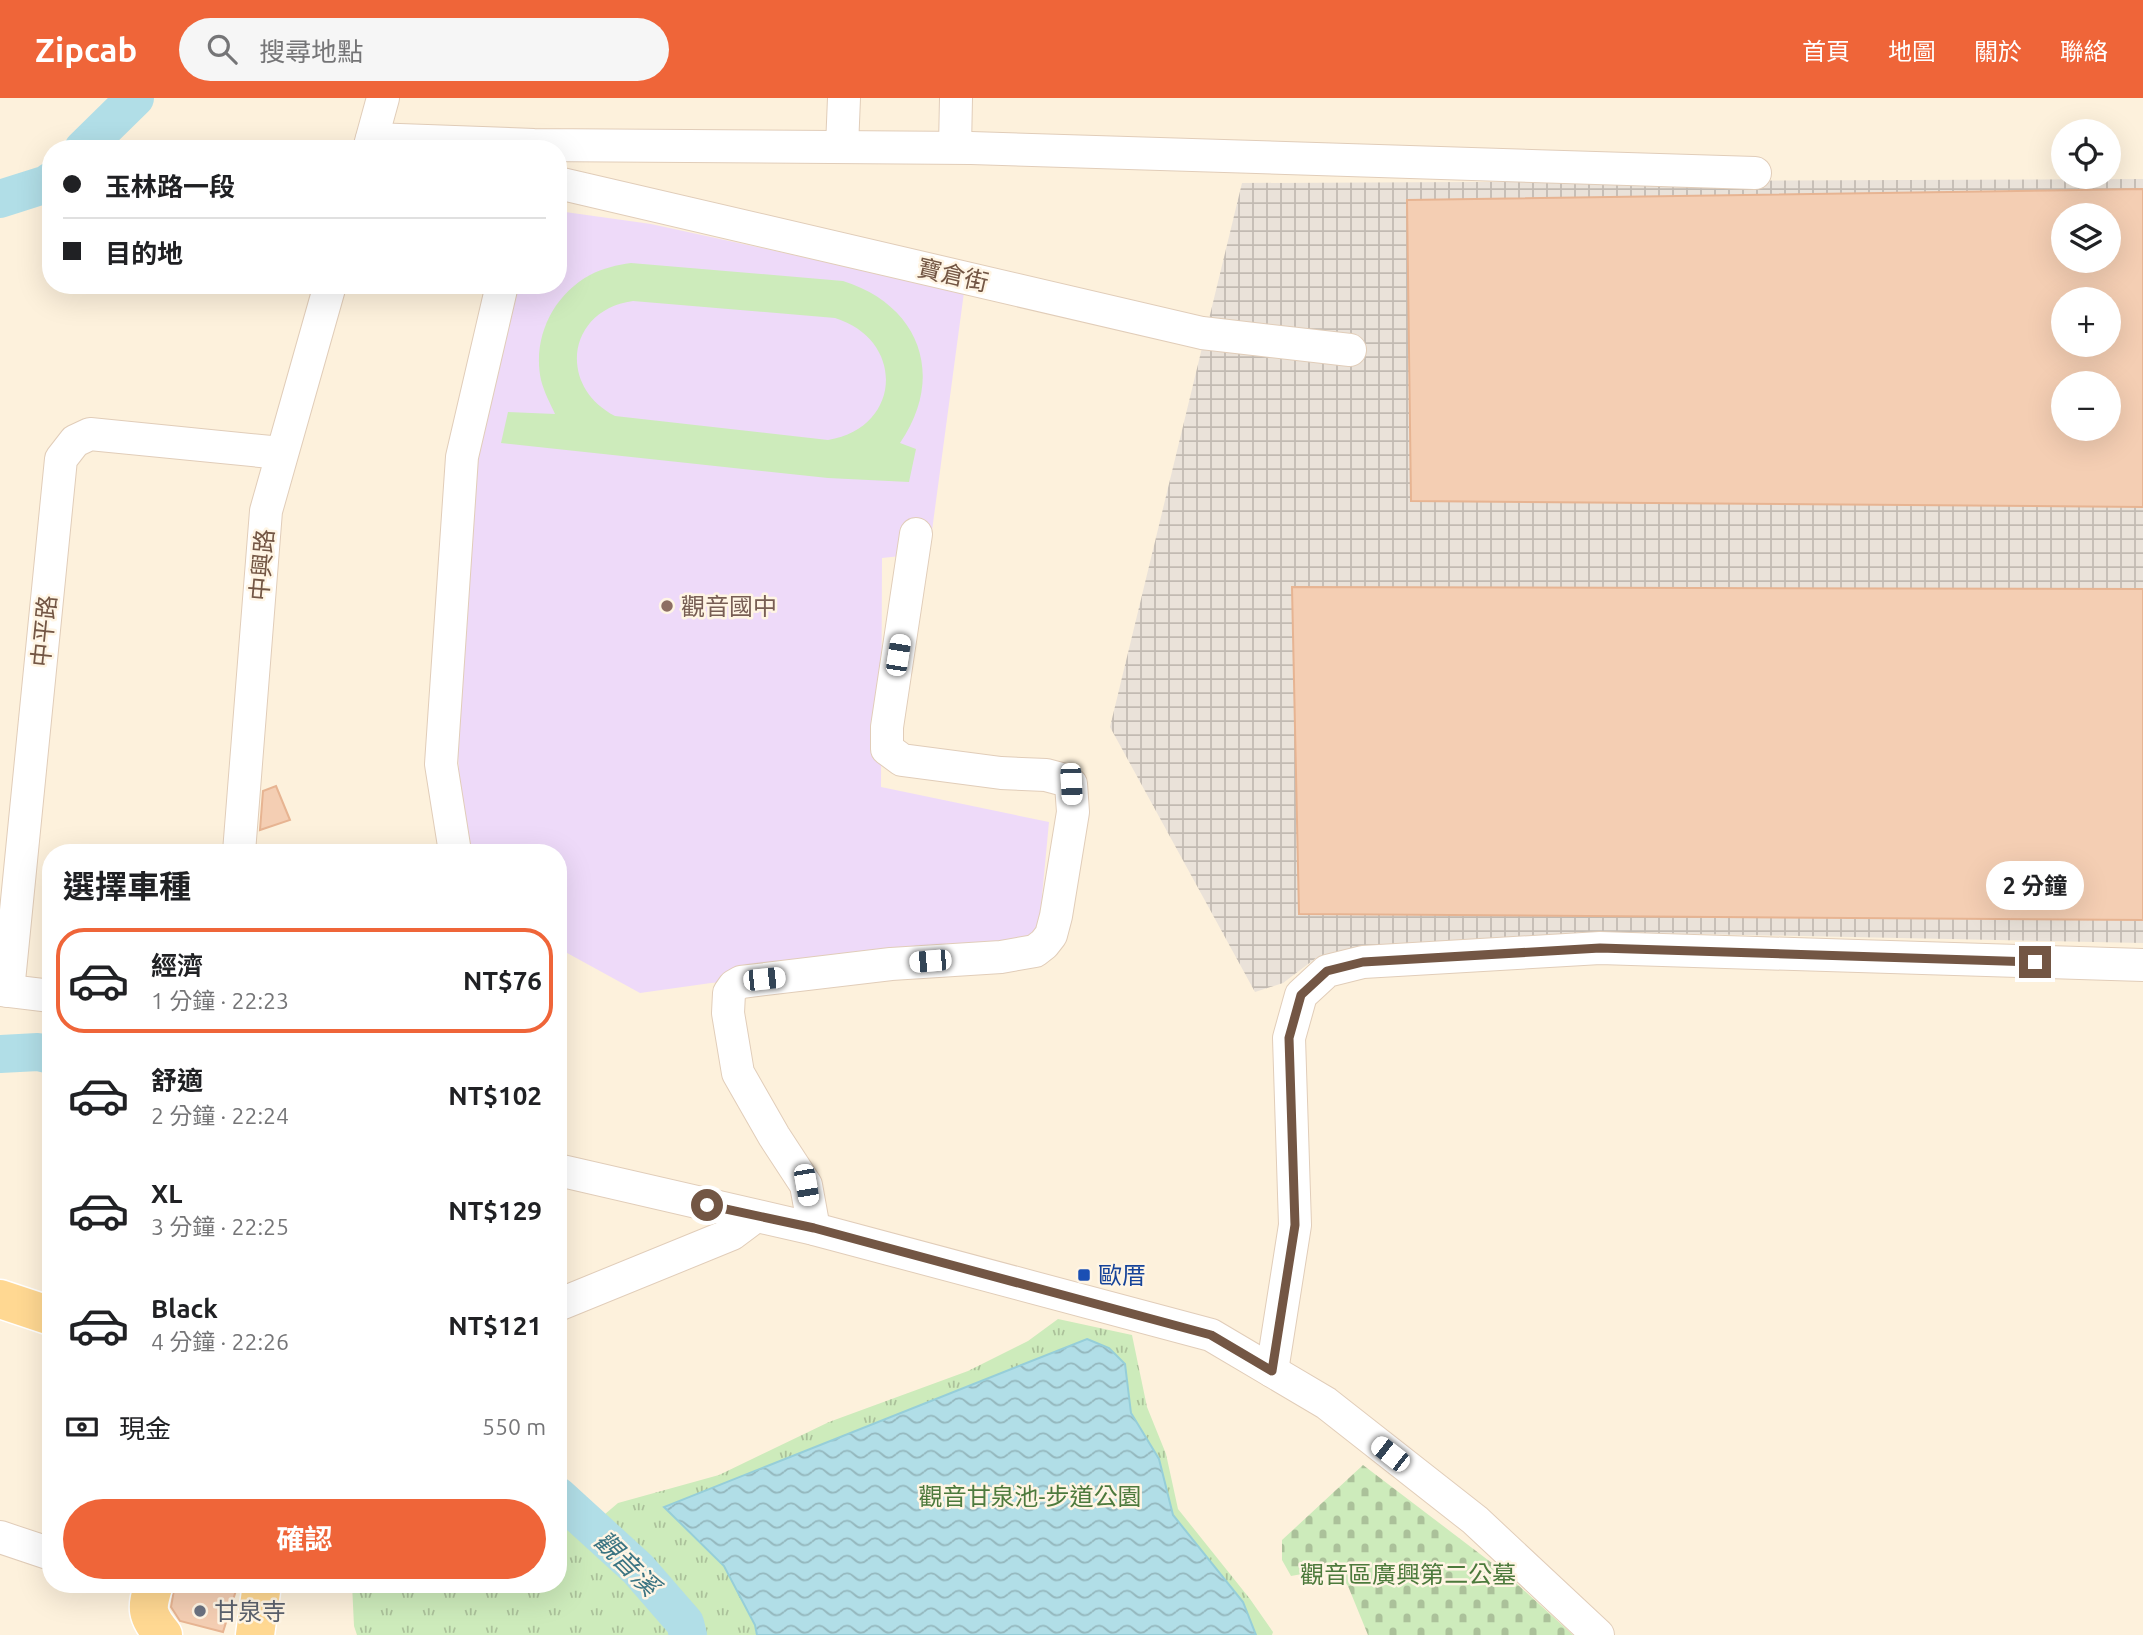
<!DOCTYPE html>
<html lang="zh-TW">
<meta charset="utf-8">
<style>
body{margin:0;font-family:Ubuntu,"Noto Sans TC",sans-serif;background:#f6f6f6;color:#202124;height:100vh;display:flex;flex-direction:column;font-size:26px;white-space:nowrap}
*{box-sizing:border-box;margin:0}
p{font-size:23px;color:#757577}
.icon{flex:none;width:38px;height:38px;fill:none;stroke:currentColor;stroke-width:2;stroke-linecap:round;stroke-linejoin:round}
.map{position:relative;flex:1;overflow:hidden}
.side{position:absolute;left:42px;top:746px;width:525px;height:749px;display:flex;flex-direction:column;background:#fff;border-radius:28px;box-shadow:0 7px 28px #0002}
.side>*{flex:none}
.hud{position:absolute;left:42px;top:42px;width:525px;height:154px;border-radius:28px;box-shadow:0 7px 28px #0002;display:grid;align-content:center;height:154px;padding:0 21px;background:#fff}
.fabs{position:absolute;left:2051px;top:21px;display:grid;gap:14px}
.fabs a{display:grid;place-items:center;width:70px;height:70px;border-radius:50%;background:#fff;box-shadow:0 7px 28px #0002;font-size:35px}
.end{position:absolute;width:32px;height:32px;margin:-16px;border:9px solid #735644;background:#fff;box-shadow:0 0 0 4px #fff}
.from{border-radius:50%}
.bubble{position:absolute;height:49px;border-radius:24px;background:#fff;box-shadow:0 7px 28px #0002;font-size:23px;font-weight:700;line-height:49px;text-align:center}
.car{position:absolute;width:21px;height:42px;margin:-21px -10px;border-radius:9px;box-shadow:0 0 5px 2px #0007;background:linear-gradient(#fff 24%,#345 0 40%,#fff 0 76%,#345 0 86%,#fff 0)}
.hud b{display:flex;align-items:center;gap:24px;height:66px;font-size:26px}
.hud b+b{border-top:2px solid #e0e0e0}
.hud i{width:18px;height:18px;background:#202124}
ul{padding:0;list-style:none}
li{display:flex;align-items:center;gap:21px;height:105px;margin:0 14px 10px;padding:0 7px;border:4px solid transparent;border-radius:28px}
li div{flex:1}
li b{display:block;font-size:26px}
li em{font-style:normal;font-weight:700}
li.on{border-color:#ef6539}
li>.icon{width:63px;height:63px;stroke-width:1.5}
h2{padding:0 21px;font-size:32px;line-height:84px}
.pay{display:flex;align-items:center;gap:18px;height:77px;padding:0 21px;font-size:26px}
.pay p{margin-inline-start:auto}
.primary-button{display:flex;gap:14px;margin-top:auto;padding:14px 21px}
.primary-button a{flex:1;height:80px;border-radius:42px;background:#ef6539;color:#fff;font-size:28px;font-weight:700;line-height:80px;text-align:center}
header{display:flex;align-items:center;gap:42px;box-sizing:border-box;height:98px;padding:0 35px;background:#ef6539;color:#fff}
header strong{font-size:33px}
nav{display:flex;gap:38px;margin-inline-start:auto;font-size:24px}
.search{width:490px;height:63px;background:#f6f6f6;display:flex;align-items:center;gap:18px;box-sizing:border-box;padding:0 24px;border-radius:38px;color:#757577;font-size:26px}
.map>svg:first-child{display:block}
</style>
<header>
<strong>Zipcab</strong>
<div class="search"><svg class="icon" aria-label="search" viewBox="0 0 24 24"><circle cx="10" cy="10" r="6"/><path d="M15 15l6 6"/></svg>搜尋地點</div>
<nav><a>首頁</a><a>地圖</a><a>關於</a><a>聯絡</a></nav>
</header>
<div class="map">
<svg width="2143" height="1537" viewBox="0 0 2143 1537">
<defs>
<pattern id="industrial-grid" width="8" height="8" patternUnits="userSpaceOnUse" patternTransform="scale(1.75)"><rect width="8" height="8" fill="#eae2d9"/><path d="M0 4h8M4 0v8" fill="none" stroke="#c2bab2"/></pattern>
<pattern id="cemetery-stones" width="16" height="16" patternUnits="userSpaceOnUse" patternTransform="scale(1.75)"><rect width="16" height="16" fill="#cdebbb"/><path d="M2 7V4a2 2 0 0 1 4 0v3zM10 15v-3a2 2 0 0 1 4 0v3z" fill="#abc19a"/></pattern>
<pattern id="park-tufts" width="24" height="20" patternUnits="userSpaceOnUse" patternTransform="scale(1.75)"><rect width="24" height="20" fill="#cdebbb"/><path d="M3 7l-1-3M5 7V3M7 7l1-3M15 17l-1-3M17 17v-4M19 17l1-3" fill="none" stroke="#abc19a"/></pattern>
<pattern id="water-waves" width="16" height="10" patternUnits="userSpaceOnUse" patternTransform="scale(1.75)"><rect width="16" height="10" fill="#b1dee7"/><path d="M0 5q4-4 8 0t8 0" fill="none" stroke="#94b7bd"/></pattern>
</defs>
<rect width="100%" height="100%" fill="#fdf1dc"/>
<path fill="url(#industrial-grid)" fill-rule="evenodd" d="M2143,81V845L1600,834L1350,853L1316,860L1283,885L1255,894L1110,629L1242,85ZM2063,117H2109V163H2063ZM2063,201H2109V247H2063ZM2063,285H2109V331H2063Z"/>
<path fill="#eedaf9" d="M558,113L651,126L964,194L929,455L882,460L881,689L1049,724L1037,851L711,885L640,895L558,850V754H463L453,556L491,187H558Z"/>
<path fill="#cdebbb" fill-rule="evenodd" d="M631,165L843,183C920,207 946,278 900,345L916,351L909,384L828,380L501,345L508,314L555,316C550,305 544,294 541,282C532,240 553,197 590,177C603,170 617,167 631,165ZM633,203L835,220C906,242 902,330 828,342L615,318C557,288 567,212 633,203Z"/>
<path fill="url(#cemetery-stones)" d="M1363,1367L1505,1475L1573,1537H1368L1348,1488L1340,1477L1324,1472L1291,1478L1282,1462V1442Z"/>
<path fill="url(#park-tufts)" d="M1058,1221L1132,1237L1147,1309L1166,1356L1178,1411L1250,1501L1273,1534L1272,1537H357L354,1528L352,1486H558V1398L591,1428L618,1405L719,1377L829,1324L968,1273L1028,1243Z"/>
<path fill="url(#water-waves)" stroke="#96ced9" stroke-width="2" d="M1087,1241L1109,1250L1125,1266L1131,1315L1159,1361L1173,1417L1243,1504L1256,1537H757L755,1527L724,1468L664,1409Z"/>
<g fill="none" stroke-linecap="round" stroke-linejoin="round">
<g stroke="#b1dee7" stroke-width="38">
<path d="M83,51L135,0"/>
<path d="M0,101L47,86L51,83"/>
<path d="M0,956L38,954L51,957"/>
<path d="M558,1398L638,1471L685,1525L688,1537"/>
</g>
</g>
<g fill="#f4ceb3" stroke="#e7b492" stroke-width="2" fill-rule="evenodd">
<path d="M2143,91V409L1411,403L1407,102ZM2063,117H2109V163H2063ZM2063,201H2109V247H2063ZM2063,285H2109V331H2063Z"/>
<path d="M1292,489L2143,491V822L1299,816Z"/>
<path d="M276,688L290,722L260,732L263,693Z"/>
<path d="M175,1486H238L223,1534L180,1523L171,1509Z"/>
</g>
<g fill="none" stroke-linecap="round" stroke-linejoin="round">
<defs>
<g id="minor">
<path d="M372,41L534,47L971,50L1755,75"/>
<path d="M842,49L844,0"/>
<path d="M955,49L956,0"/>
<path d="M369,51L383,0"/>
<path d="M558,85L1202,235L1350,252"/>
<path d="M239,754L266,413L330,187"/>
<path d="M455,754L441,666L462,359L502,187"/>
<path d="M0,892L51,898"/>
<path d="M8,893L61,361L75,343L90,336L281,355"/>
<path d="M558,1072L814,1131L1211,1237L1326,1305L1475,1422L1598,1537"/>
<path d="M814,1131L806,1087L774,1038L738,975L728,915L729,895L734,888L741,884L891,866L1001,859L1035,853L1044,846L1051,837L1056,818L1073,714L1071,686L1061,681L1046,677L1001,675L902,662L887,651V629L916,436"/>
<path d="M558,1207L732,1136L756,1118"/>
<path d="M1272,1273L1295,1127L1289,940L1301,897L1327,873L1363,864L1600,850L2143,867"/>
<path d="M0,1439L51,1456"/>
</g>
<g id="major">
<path d="M0,1201L51,1218"/>
<path d="M154,1486C146,1511 146,1516 163,1537"/>
<path d="M255,1537L262,1486"/>
</g>
</defs>
<use href="#minor" stroke="#e1cdb9" stroke-width="34"/>
<use href="#major" stroke="#fff" stroke-width="41"/>
<use href="#minor" stroke="#fff" stroke-width="32"/>
<use href="#major" stroke="#ffd892" stroke-width="38"/>
</g>
<g fill="none" stroke-linecap="round" stroke-linejoin="round">
<path stroke="#735644" stroke-width="9" d="M707,1107L814,1130L1211,1237L1272,1273L1295,1127L1289,940L1301,897L1327,873L1363,864L1600,850L2035,864"/>
</g>
<circle fill="#8d6e63" stroke="#fff5e4" stroke-width="2.5" cx="667" cy="508" r="7"/>
<rect fill="#1a4fb4" stroke="#fff5e4" stroke-width="2.5" x="1077" y="1170" width="14" height="14" rx="3.5"/>
<circle fill="#6b7280" stroke="#fff5e4" stroke-width="2.5" cx="200" cy="1513" r="7"/>
<g text-anchor="middle" dominant-baseline="central" stroke-width="5" stroke-linejoin="round" paint-order="stroke">
<g font-size="24" fill="#735644" stroke="#fff5e4">
<text transform="translate(953 177) rotate(13)">寶倉街</text>
<text transform="translate(262 467) rotate(-85)">中興路</text>
<text transform="translate(44 533) rotate(-84)">中平路</text>
</g>
<g font-size="24" fill="#785e54" stroke="#fff5e4" text-anchor="start">
<text x="681" y="508">觀音國中</text>
</g>
<g font-size="24" fill="#164399" stroke="#fff5e4" text-anchor="start">
<text x="1098" y="1177">歐厝</text>
</g>
<g font-size="24" fill="#4d7a3c" stroke="#fff5e4">
<text x="1030" y="1398">觀音甘泉池-步道公園</text>
<text x="1408" y="1476">觀音區廣興第二公墓</text>
</g>
<g font-size="24" fill="#5b616d" stroke="#fff5e4" text-anchor="start">
<text x="214" y="1513">甘泉寺</text>
</g>
<g font-size="26" font-style="italic" fill="#3b7482" stroke="#fff5e4">
<text transform="translate(627 1465) rotate(45)">觀音溪</text>
</g>
</g>
</svg>
<div class="fabs">
<a><svg class="icon" aria-label="locate" viewBox="0 0 24 24"><circle cx="12" cy="12" r="6"/><path d="M12 2v4M12 18v4M2 12h4M18 12h4"/></svg></a>
<a><svg class="icon" aria-label="layers" viewBox="0 0 24 24"><path d="M12 4l9 5-9 5-9-5zM3 14l9 5 9-5"/></svg></a>
<a>+</a>
<a>−</a>
</div>
<i class="end from" style="left:707px;top:1107px"></i>
<i class="end" style="left:2035px;top:864px"></i>
<div class="bubble" style="left:1986px;top:763px;width:98px">2 分鐘</div>
<i class="car" style="left:898px;top:557px;rotate:9deg"></i>
<i class="car" style="left:1071px;top:686px;rotate:177deg"></i>
<i class="car" style="left:930px;top:863px;rotate:265deg"></i>
<i class="car" style="left:764px;top:881px;rotate:84deg"></i>
<i class="car" style="left:806px;top:1087px;rotate:170deg"></i>
<i class="car" style="left:1390px;top:1356px;rotate:308deg"></i>
<div class="hud">
<b><i class="from"></i>玉林路一段</b>
<b><i></i>目的地</b>
</div>
<section class="side">
<h2>選擇車種</h2>
<ul>
<li class="on"><svg class="icon" aria-label="car" viewBox="0 0 24 24"><path d="M5 17H2v-5l4-1 3-4h7l3 4 3 1v5h-3M9 17h6M6 11h13"/><circle cx="7" cy="17" r="2"/><circle cx="17" cy="17" r="2"/></svg><div><b>經濟</b><p>1 分鐘 · 22:23</p></div><em>NT$76</em></li>
<li><svg class="icon" aria-label="car" viewBox="0 0 24 24"><path d="M5 17H2v-5l4-1 3-4h7l3 4 3 1v5h-3M9 17h6M6 11h13"/><circle cx="7" cy="17" r="2"/><circle cx="17" cy="17" r="2"/></svg><div><b>舒適</b><p>2 分鐘 · 22:24</p></div><em>NT$102</em></li>
<li><svg class="icon" aria-label="car" viewBox="0 0 24 24"><path d="M5 17H2v-5l4-1 3-4h7l3 4 3 1v5h-3M9 17h6M6 11h13"/><circle cx="7" cy="17" r="2"/><circle cx="17" cy="17" r="2"/></svg><div><b>XL</b><p>3 分鐘 · 22:25</p></div><em>NT$129</em></li>
<li><svg class="icon" aria-label="car" viewBox="0 0 24 24"><path d="M5 17H2v-5l4-1 3-4h7l3 4 3 1v5h-3M9 17h6M6 11h13"/><circle cx="7" cy="17" r="2"/><circle cx="17" cy="17" r="2"/></svg><div><b>Black</b><p>4 分鐘 · 22:26</p></div><em>NT$121</em></li>
</ul>
<div class="pay"><svg class="icon" aria-label="cash" viewBox="0 0 24 24"><path d="M3 7h18v10H3z"/><circle cx="12" cy="12" r="2"/></svg>現金<p>550 m</p></div>
<div class="primary-button"><a>確認</a></div>
</section>
</div>
